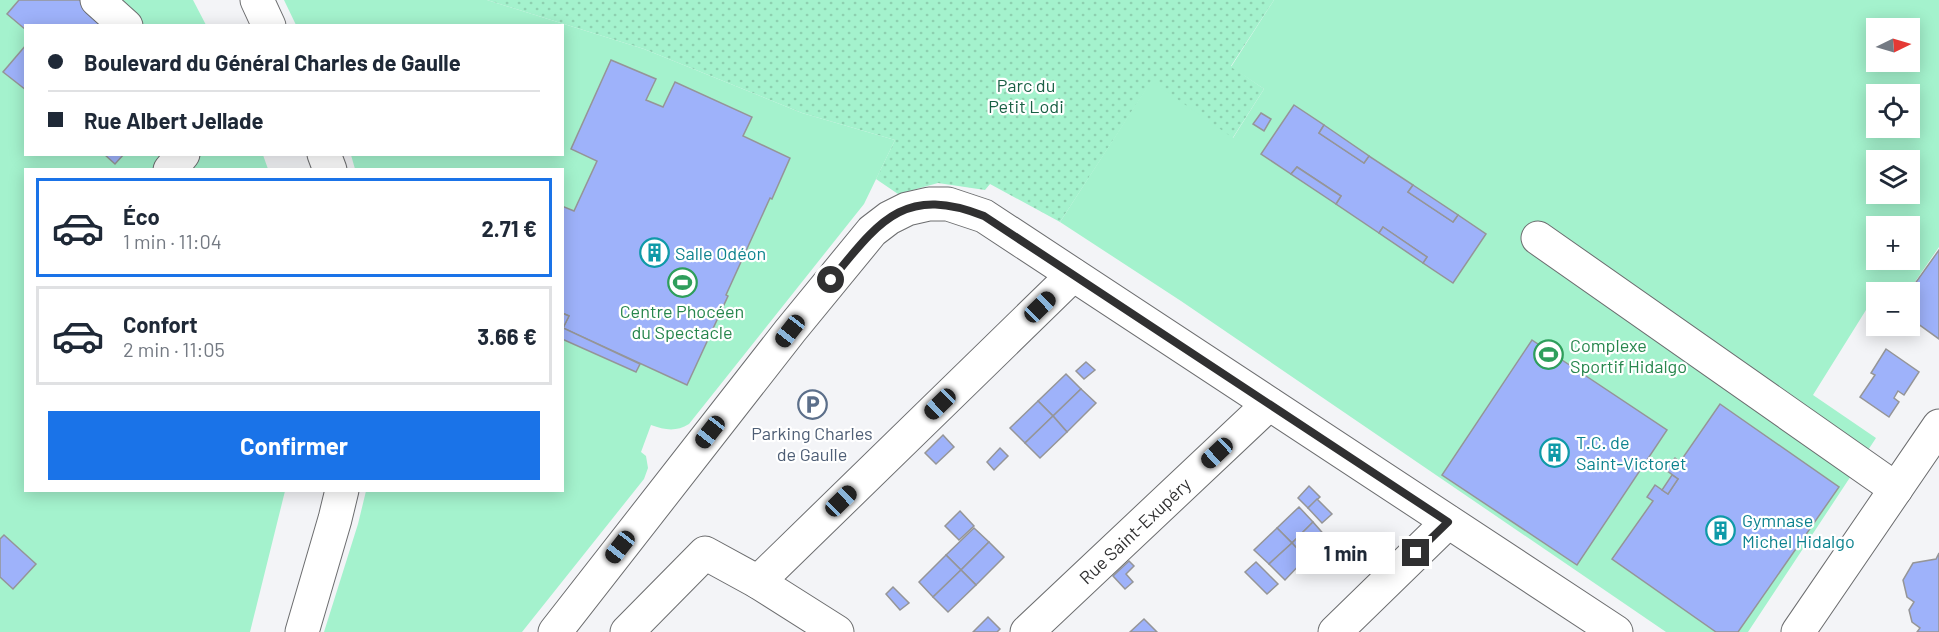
<!DOCTYPE html>
<html lang="fr">
<meta charset="utf-8">
<style>
body{margin:0;font-family:Barlow,sans-serif;background:#f2f2f3;color:#1f2937;height:100vh;display:flex;flex-direction:column;font-size:22px;white-space:nowrap}
*{box-sizing:border-box;margin:0}
p{font-size:20px;color:#747a83}
.icon{flex:none;width:33px;height:33px;fill:none;stroke:currentColor;stroke-width:2;stroke-linecap:round;stroke-linejoin:round}
.map{position:relative;flex:1;overflow:hidden}
.details{position:absolute;left:24px;top:168px;width:540px;height:324px;display:flex;flex-direction:column;background:#fff;border-radius:0px;box-shadow:0 3px 15px #0003}
.details>*{flex:none}
.banner{position:absolute;left:24px;top:24px;width:540px;height:132px;border-radius:0px;box-shadow:0 3px 15px #0003;display:grid;align-content:center;height:132px;padding:0 24px;background:#fff}
.needle{width:39px;rotate:85deg}
.tools{position:absolute;left:1866px;top:18px;display:grid;gap:12px}
.tools a{display:grid;place-items:center;width:54px;height:54px;border-radius:0px;background:#fff;box-shadow:0 3px 15px #0003;font-size:30px}
.end{position:absolute;width:27px;height:27px;margin:-14px;border:8px solid #303031;background:#fff;box-shadow:0 0 0 3px #fff}
.from{border-radius:50%}
.bubble{position:absolute;height:42px;border-radius:0px;background:#fff;box-shadow:0 3px 15px #0003;font-size:20px;font-weight:700;line-height:42px;text-align:center}
.car{position:absolute;width:18px;height:36px;margin:-18px -9px;border-radius:8px;box-shadow:0 0 4px 2px #0007;background:linear-gradient(#222 24%,#8ab4d8 0 40%,#222 0 76%,#8ab4d8 0 86%,#222 0)}
.banner b{display:flex;align-items:center;gap:21px;height:57px;font-size:22px}
.banner b+b{border-top:2px solid #e0e1e3}
.banner i{width:15px;height:15px;background:#1f2937}
ul{padding:10px 0 0;list-style:none}
li{display:flex;align-items:center;gap:18px;height:99px;margin:0 12px 9px;padding:0 12px;border:3px solid #e0e1e3;border-radius:0px}
li div{flex:1}
li b{display:block;font-size:22px}
li em{font-style:normal;font-weight:700}
li.active{border-color:#1a73e8}
li>.icon{width:54px;height:54px;stroke-width:1.5}
.primary-button{display:flex;gap:12px;margin-top:auto;padding:12px 24px}
.primary-button a{flex:1;height:69px;border-radius:0px;background:#1a73e8;color:#fff;font-size:24px;font-weight:700;line-height:69px;text-align:center}
.map>svg:first-child{display:block}
</style>
<div class="map">
<svg width="1939" height="632" viewBox="0 0 1939 632">
<defs>
<pattern id="green-dots" width="8" height="8" patternUnits="userSpaceOnUse" patternTransform="scale(1.5)"><rect width="8" height="8" fill="#a4f2cd"/><path d="M2 2h.1M6 6h.1" fill="none" stroke="#8ed0b0" stroke-width="1.8" stroke-linecap="round"/></pattern>
</defs>
<rect width="100%" height="100%" fill="#f3f4f7"/>
<path fill="url(#green-dots)" d="M487,0H1274L1231,66L1264,89L1232,139L1151,82L1060,222L990,184L985,190L938,183L898,194L876,179L895,140L802,113L644,49Z"/>
<g fill="#a4f2cd" fill-rule="evenodd">
<path d="M0,0H193L206,25L26,26V154L263,155L268,169L26,170V490L285,491L250,632H0Z"/>
<path d="M284,0H487L644,49L802,113L895,140L864,204L689,424C676,432 665,430 651,425L641,452L646,456L648,468L644,479L522,632H324L358,524L366,491L562,490V170L355,169L351,155L562,154V26L296,25Z"/>
<path d="M1274,0H1939V247L1908,292H1876V315L1866,310L1813,395L1876,438L1748,632H1666L1181,301L1060,222L1151,81L1233,138L1264,89L1231,67ZM1876,28H1910V62H1876ZM1876,94H1910V128H1876ZM1876,160H1910V194H1876ZM1876,226H1910V260H1876Z"/>
</g>
<g fill="#9eb2fa" stroke="#959597" stroke-width="1.5">
<path d="M19,0H90L112,26H26V30L7,14Z"/>
<path d="M26,45V90L3,72Z"/>
<path d="M611,60L656,79L646,100L663,107L675,82L752,117L743,136L790,158L772,199L770,198L726,295L728,296L687,385L563,328L569,316L562,313V206L574,211L597,161L571,149Z"/>
<path d="M1294,105L1324,125L1319,133L1364,163L1369,156L1413,185L1408,192L1453,222L1458,215L1486,234L1453,283L1423,263L1427,257L1383,227L1379,233L1336,204L1341,196L1297,167L1291,174L1261,154Z"/>
<path d="M1261,113L1271,119L1264,131L1253,124Z"/>
<path d="M1324,125L1369,156L1364,163L1319,133Z"/>
<path d="M104,154H124L115,164Z"/>
<path d="M1297,167L1341,196L1336,204L1291,174Z"/>
<path d="M1413,185L1458,215L1453,222L1408,192Z"/>
<path d="M1383,227L1427,257L1423,263L1379,233Z"/>
<path d="M1939,250V339L1910,318L1909,292Z"/>
<path d="M562,313L569,316L563,328L640,364L636,372L562,339Z"/>
<path d="M1532,340L1667,430L1577,565L1442,475Z"/>
<path d="M1886,349L1919,372L1904,395L1898,391L1894,398L1899,402L1889,417L1860,397L1875,375L1871,373Z"/>
<path d="M1086,362L1095,370L1084,379L1076,371Z"/>
<path d="M1066,374L1081,389L1053,416L1038,401Z"/>
<path d="M1081,389L1096,403L1067,432L1053,416Z"/>
<path d="M1038,401L1053,416L1025,443L1010,428Z"/>
<path d="M1720,404L1839,487L1738,632H1716L1612,559L1653,501L1647,497L1655,485L1668,494L1678,479L1666,470L1675,458L1680,462Z"/>
<path d="M1053,416L1067,432L1040,458L1025,443Z"/>
<path d="M943,435L954,447L936,464L925,453Z"/>
<path d="M1000,448L1008,456L994,470L987,462Z"/>
<path d="M1672,475L1678,479L1668,494L1662,490Z"/>
<path d="M1309,486L1320,497L1308,508L1298,498Z"/>
<path d="M1317,499L1332,514L1322,523L1308,508Z"/>
<path d="M1299,507L1313,522L1292,543L1277,528Z"/>
<path d="M960,511L974,526L959,540L945,526Z"/>
<path d="M1313,522L1327,538L1306,558L1292,543Z"/>
<path d="M974,528L989,542L961,570L946,555Z"/>
<path d="M1277,528L1292,543L1269,564L1254,550Z"/>
<path d="M4,535L36,564L13,589L0,577V539Z"/>
<path d="M989,542L1004,557L976,585L961,570Z"/>
<path d="M1292,543L1306,558L1285,580L1269,564Z"/>
<path d="M1939,553V632H1917L1920,628L1912,622L1909,610L1914,602L1907,597L1903,580L1913,563L1936,559Z"/>
<path d="M946,555L961,570L933,597L919,582Z"/>
<path d="M1129,561L1134,566L1126,574L1133,582L1125,589L1113,576Z"/>
<path d="M1256,562L1278,584L1267,594L1245,572Z"/>
<path d="M961,570L976,585L948,612L933,597Z"/>
<path d="M893,587L909,603L900,610L886,594Z"/>
<path d="M988,617L1000,629L997,632H973Z"/>
<path d="M1144,619L1157,632H1130Z"/>
</g>
<g fill="none" stroke-linecap="round" stroke-linejoin="round">
<defs>
<g id="minor">
<path d="M97,0L126,26"/>
<path d="M257,0L269,26"/>
<path d="M324,154L330,170"/>
<path d="M170,170L183,154"/>
<path d="M1538,238L1896,489"/>
<path d="M758,582L1073,275"/>
<path d="M302,632L335,519L342,490"/>
<path d="M555,632L790,331L872,231L889,218L907,209L929,204H948L984,216L1616,632"/>
<path d="M627,632L705,553L758,582L837,632"/>
<path id="s1" d="M1027,632L1269,404"/>
<path d="M1335,632L1448,522"/>
<path d="M1798,632L1939,426"/>
</g>
</defs>
<use href="#minor" stroke="#6c6d6f" stroke-width="35"/>
<use href="#minor" stroke="#fff" stroke-width="33"/>
</g>
<g fill="none" stroke-linecap="round" stroke-linejoin="round">
<path stroke="#303031" stroke-width="8" d="M831,280C878,223 903,184 984,216L1448,522L1416,553"/>
</g>
<defs>
<symbol id="building-ring" viewBox="-11 -11 22 22"><circle r="9.5" fill="#fff" stroke="#0f9aa8" stroke-width="1.5"/><path d="M-4-6H4V6H1V3H-1V6H-4ZM-2.5-4.3h1.7v1.8h-1.7ZM.8-4.3h1.7v1.8H.8ZM-2.5-1h1.7V.8h-1.7ZM.8-1h1.7V.8H.8Z" fill="#0f9aa8"/></symbol>
<symbol id="stadium-ring" viewBox="-11 -11 22 22"><circle r="9.5" fill="#fff" stroke="#2e9e5b" stroke-width="1.5"/><path d="M0-5a6.5 5 0 1 0 0 10a6.5 5 0 1 0 0-10ZM-3.5-1.8h7v3.6h-7Z" fill="#2e9e5b"/></symbol>
<symbol id="parking-ring" viewBox="-11 -11 22 22"><circle r="9.5" fill="#fff" stroke="#5c6f8a" stroke-width="1.5"/><path d="M-3.5-5.5H1a3.5 3.5 0 0 1 0 7H-1V5.5H-3.5ZM-1-3.4V-.6H.8a1.4 1.4 0 0 0 0-2.8Z" fill="#5c6f8a"/></symbol>
</defs>
<g fill-rule="evenodd">
<use href="#building-ring" x="638" y="236" width="33" height="33"/>
<use href="#stadium-ring" x="666" y="266" width="33" height="33"/>
<use href="#stadium-ring" x="1532" y="338" width="33" height="33"/>
<use href="#parking-ring" x="796" y="388" width="33" height="33"/>
<use href="#building-ring" x="1538" y="436" width="33" height="33"/>
<use href="#building-ring" x="1704" y="514" width="33" height="33"/>
</g>
<g text-anchor="middle" dominant-baseline="central" stroke-width="4.5" stroke-linejoin="round" paint-order="stroke">
<g font-size="18" fill="#1a6045" stroke="#fff">
<text x="1026" y="85">Parc du<tspan x="1026" dy="21">Petit Lodi</tspan></text>
</g>
<g font-size="18" fill="#0d838f" stroke="#fff" text-anchor="start">
<text x="675" y="253">Salle Odéon</text>
<text x="1576" y="442">T.C. de<tspan x="1576" dy="21">Saint-Victoret</tspan></text>
<text x="1742" y="520">Gymnase<tspan x="1742" dy="21">Michel Hidalgo</tspan></text>
</g>
<g font-size="18" fill="#27864d" stroke="#fff">
<text x="682" y="311">Centre Phocéen<tspan x="682" dy="21">du Spectacle</tspan></text>
<text x="1570" y="345" text-anchor="start">Complexe<tspan x="1570" dy="21">Sportif Hidalgo</tspan></text>
</g>
<g font-size="18" fill="#4e5e75" stroke="#fff">
<text x="812" y="433">Parking Charles<tspan x="812" dy="21">de Gaulle</tspan></text>
</g>
<g font-size="18" fill="#303031" stroke="#fff">
<text stroke="none"><textPath href="#s1" startOffset="148">Rue Saint-Exupéry</textPath></text>
</g>
</g>
</svg>
<div class="tools">
<a><svg class="needle" viewBox="-14 -14 28 28"><path d="M0-13l5 13h-10z" fill="#e53935"/><path d="M0 13l5-13h-10z" fill="#747a83"/></svg></a>
<a><svg class="icon" aria-label="locate" viewBox="0 0 24 24"><circle cx="12" cy="12" r="6"/><path d="M12 2v4M12 18v4M2 12h4M18 12h4"/></svg></a>
<a><svg class="icon" aria-label="layers" viewBox="0 0 24 24"><path d="M12 4l9 5-9 5-9-5zM3 14l9 5 9-5"/></svg></a>
<a>+</a>
<a>−</a>
</div>
<i class="end from" style="left:831px;top:280px"></i>
<i class="end" style="left:1416px;top:553px"></i>
<div class="bubble" style="left:1296px;top:532px;width:99px">1 min</div>
<i class="car" style="left:1040px;top:307px;rotate:46deg"></i>
<i class="car" style="left:790px;top:331px;rotate:218deg"></i>
<i class="car" style="left:940px;top:404px;rotate:226deg"></i>
<i class="car" style="left:710px;top:432px;rotate:218deg"></i>
<i class="car" style="left:1217px;top:453px;rotate:227deg"></i>
<i class="car" style="left:841px;top:501px;rotate:46deg"></i>
<i class="car" style="left:620px;top:547px;rotate:218deg"></i>
<div class="banner">
<b><i class="from"></i>Boulevard du Général Charles de Gaulle</b>
<b><i></i>Rue Albert Jellade</b>
</div>
<section class="details">
<ul>
<li class="active"><svg class="icon" aria-label="car" viewBox="0 0 24 24"><path d="M5 17H2v-5l4-1 3-4h7l3 4 3 1v5h-3M9 17h6M6 11h13"/><circle cx="7" cy="17" r="2"/><circle cx="17" cy="17" r="2"/></svg><div><b>Éco</b><p>1 min · 11:04</p></div><em>2.71 €</em></li>
<li><svg class="icon" aria-label="car" viewBox="0 0 24 24"><path d="M5 17H2v-5l4-1 3-4h7l3 4 3 1v5h-3M9 17h6M6 11h13"/><circle cx="7" cy="17" r="2"/><circle cx="17" cy="17" r="2"/></svg><div><b>Confort</b><p>2 min · 11:05</p></div><em>3.66 €</em></li>
</ul>
<div class="primary-button"><a>Confirmer</a></div>
</section>
</div>
